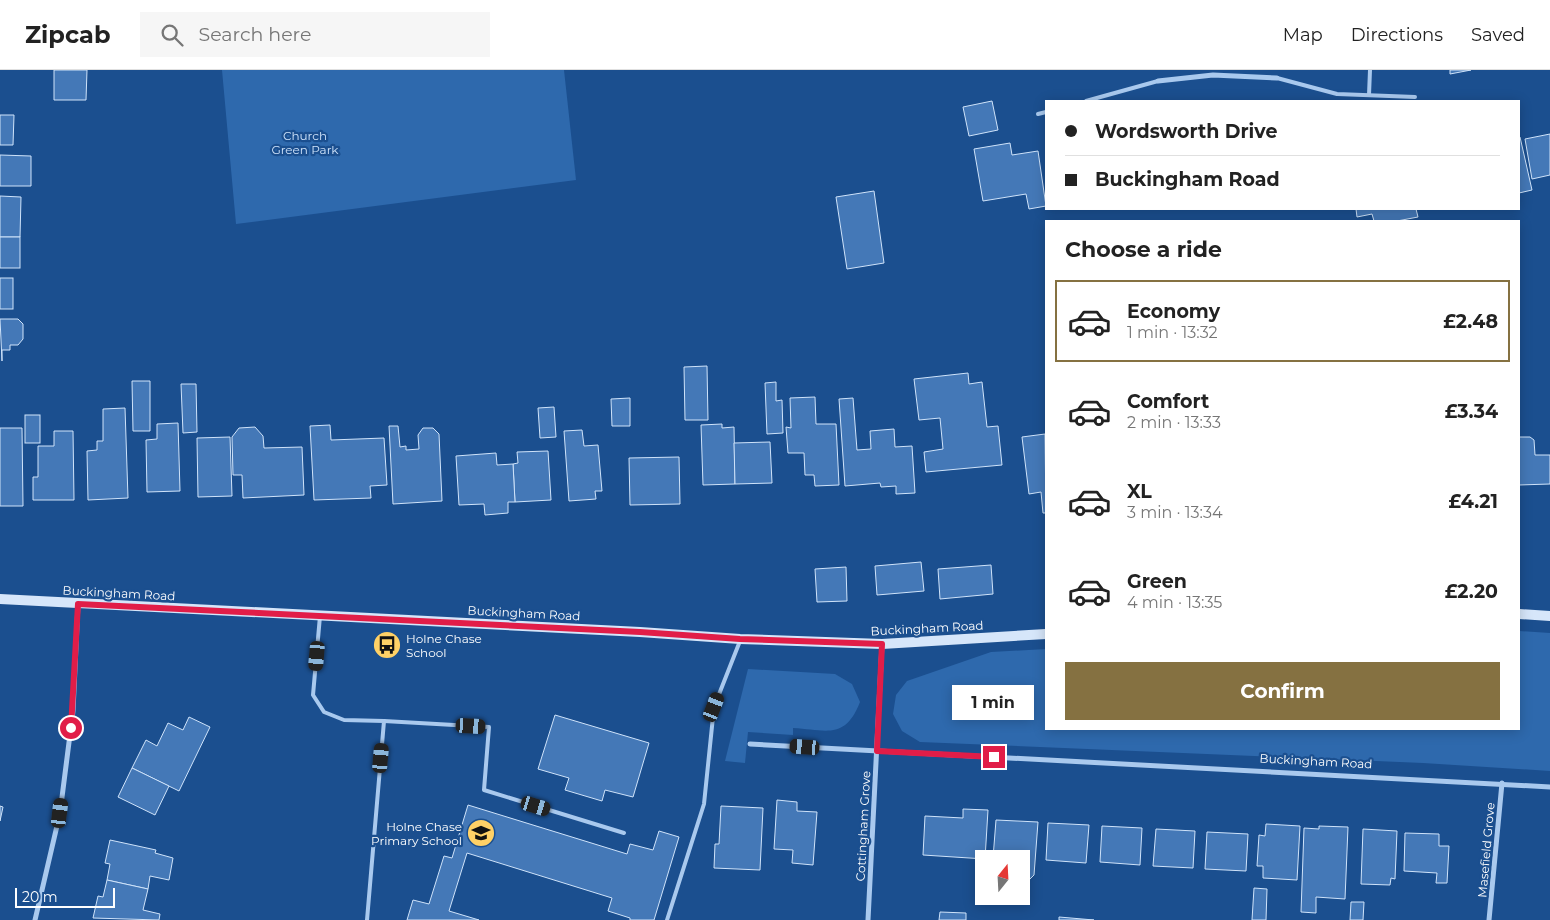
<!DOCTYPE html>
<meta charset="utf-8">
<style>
body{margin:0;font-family:Montserrat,sans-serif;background:#f6f6f6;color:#222;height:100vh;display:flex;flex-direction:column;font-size:19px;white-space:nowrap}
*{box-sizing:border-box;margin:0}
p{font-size:16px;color:#767676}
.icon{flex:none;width:28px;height:28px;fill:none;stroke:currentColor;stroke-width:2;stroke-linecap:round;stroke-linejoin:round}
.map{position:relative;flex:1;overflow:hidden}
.details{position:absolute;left:1045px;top:150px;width:475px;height:510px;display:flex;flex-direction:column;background:#fff;border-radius:0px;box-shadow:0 2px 12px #0003}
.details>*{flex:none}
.hud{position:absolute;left:1045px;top:30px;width:475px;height:110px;border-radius:0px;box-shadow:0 2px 12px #0003;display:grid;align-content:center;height:110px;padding:0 20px;background:#fff}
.needle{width:32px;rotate:18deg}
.buttons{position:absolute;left:975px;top:780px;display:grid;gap:10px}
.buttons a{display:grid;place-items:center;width:55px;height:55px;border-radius:0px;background:#fff;box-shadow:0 2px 12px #0003;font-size:25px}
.scale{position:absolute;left:15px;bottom:12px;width:100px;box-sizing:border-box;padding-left:5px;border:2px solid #fff;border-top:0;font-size:14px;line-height:18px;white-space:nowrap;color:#fff;-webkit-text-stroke:4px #1b4f8f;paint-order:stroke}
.end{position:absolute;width:22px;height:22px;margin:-11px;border:6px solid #e11d48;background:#fff;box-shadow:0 0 0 2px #fff}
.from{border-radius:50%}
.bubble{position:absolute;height:35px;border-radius:0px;background:#fff;box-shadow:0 2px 12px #0003;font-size:16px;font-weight:700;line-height:35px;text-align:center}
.car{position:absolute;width:15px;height:30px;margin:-15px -8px;border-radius:6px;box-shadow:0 0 4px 1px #0007;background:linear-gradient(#222 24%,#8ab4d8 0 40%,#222 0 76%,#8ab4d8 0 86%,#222 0)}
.hud b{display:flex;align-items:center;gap:18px;height:48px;font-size:19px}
.hud b+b{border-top:1px solid #e0e0e0}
.hud i{width:12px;height:12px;background:#222}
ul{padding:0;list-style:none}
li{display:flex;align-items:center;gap:15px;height:82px;margin:0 10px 8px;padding:0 10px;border:2px solid transparent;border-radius:0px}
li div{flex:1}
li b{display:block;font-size:19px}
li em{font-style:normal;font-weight:700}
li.current{border-color:#857141}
li>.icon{width:45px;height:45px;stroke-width:1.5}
h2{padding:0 20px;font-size:22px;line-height:60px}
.primary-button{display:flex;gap:10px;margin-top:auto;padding:10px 20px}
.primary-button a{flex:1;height:58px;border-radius:0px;background:#857141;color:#fff;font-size:20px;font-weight:700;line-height:58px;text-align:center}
header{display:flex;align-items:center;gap:30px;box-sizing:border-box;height:70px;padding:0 25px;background:#fff;border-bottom:1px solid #e0e0e0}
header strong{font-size:24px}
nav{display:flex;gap:28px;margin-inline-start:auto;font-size:18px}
.search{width:350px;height:45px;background:#f6f6f6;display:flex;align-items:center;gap:12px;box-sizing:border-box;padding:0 18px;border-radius:0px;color:#767676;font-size:19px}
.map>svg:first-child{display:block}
</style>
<header>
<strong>Zipcab</strong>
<div class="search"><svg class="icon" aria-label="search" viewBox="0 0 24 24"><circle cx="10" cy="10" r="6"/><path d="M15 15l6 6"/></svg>Search here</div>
<nav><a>Map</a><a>Directions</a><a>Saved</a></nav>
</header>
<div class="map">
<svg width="1550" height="850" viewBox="0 0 1550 850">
<rect width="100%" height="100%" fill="#1b4f8f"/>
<g fill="#2e69ad">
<path d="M222,0H564L576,110L236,154Z"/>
<path d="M1519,561L1550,563V701L1423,693L920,672L902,661L893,644L896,625L907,611L991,582L1046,579V659H1519Z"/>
<path d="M748,599L835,604L852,614L860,632C845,670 827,660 793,658V665L748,662L745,693L725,691Z"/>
</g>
<g fill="#4478b7" stroke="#cfe3fa">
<path d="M54,0H87L86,30H54Z"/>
<path d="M1450,0H1471L1450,4Z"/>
<path d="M992,31L998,60L969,66L963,37Z"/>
<path d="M0,45H14L13,75H0Z"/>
<path d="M1550,64V105L1532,109L1525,69Z"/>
<path d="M1520,67L1532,120L1519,123V68Z"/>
<path d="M1010,73L1012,85L1038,81L1046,136L1029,139L1026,124L983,131L974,79Z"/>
<path d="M0,85L31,86V116H0Z"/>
<path d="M874,121L884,193L847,199L836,127Z"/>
<path d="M0,126L21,127L20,167H0Z"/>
<path d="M1356,139H1416L1418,147L1397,151H1374L1372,144L1357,147Z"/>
<rect x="0" y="167" width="20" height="31"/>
<rect x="0" y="208" width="13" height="31"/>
<path d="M0,249H18L23,254V269L18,275H10V280H2V291Z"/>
<path d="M707,296L708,350H685L684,297Z"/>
<path d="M968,303L969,314L982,312L987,357L998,356L1002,395L926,402L924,382L943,379L940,348L919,350L914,309Z"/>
<path d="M132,311H150V361H133Z"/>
<path d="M776,312V331L782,330L783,363L767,364L765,313Z"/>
<path d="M181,314H196L197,362L183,363Z"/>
<path d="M815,327L816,354H836L839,415L815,416L814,405H805L804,383H788L786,357L791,358L790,328Z"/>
<path d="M630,328V356H612L611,329Z"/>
<path d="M853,328L857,380L871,379L870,361L894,359L895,377L912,376L915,423L896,424V416L881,417L880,413L845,416L839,329Z"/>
<path d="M554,337L556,367L540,368L538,338Z"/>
<path d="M125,338L128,428L88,430L87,381L97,380V371H103V339Z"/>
<rect x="25" y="345" width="15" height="28"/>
<path d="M178,353L180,421L147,422L146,370L157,369V354Z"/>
<path d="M722,354V358L734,357L735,414L703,415L701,355Z"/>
<path d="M330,355L331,370L384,368L387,415L370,416L371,428L314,430L310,356Z"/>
<path d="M389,356H398L400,377L406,376V380L419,379L418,365L423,358H433L439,364L442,431L393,434Z"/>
<path d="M255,357L263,366L264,378L302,377L304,425L243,428L242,405H233L232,367L239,358Z"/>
<path d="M0,358H22L23,436H0Z"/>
<path d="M582,360L584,376L598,375L602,421H595L596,429L569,431L564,361Z"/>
<path d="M54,361H73L74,430H33V407H38V376H54Z"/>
<path d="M1045,364L1046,443H1043L1041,422L1029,424L1022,367Z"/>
<path d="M230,367L232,426L198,427L197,368Z"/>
<path d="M1519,367H1530L1534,370L1535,385H1550V414L1519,415Z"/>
<path d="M770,372L772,413L735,414L734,373Z"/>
<path d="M548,381L551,430L515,432L513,394L518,393L517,382Z"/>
<path d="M496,383L497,395L513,394L515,432H508V443L485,445L484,434L459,435L456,386Z"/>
<path d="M679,387L680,434L630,435L629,388Z"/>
<path d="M921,492L924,521L877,525L875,496Z"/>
<path d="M991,495L993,524L940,529L938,499Z"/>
<path d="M846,497L847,531L817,532L815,499Z"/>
<path d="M555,645L649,673L633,727L605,720L602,731L565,720L569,708L538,699Z"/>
<path d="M189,647L210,657L179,721L132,698L146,670L157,676L168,653L183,660Z"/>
<path d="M132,698L169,716L155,745L118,727Z"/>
<path d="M777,730L797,732V741L817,742L813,795L792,793L793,780L774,779Z"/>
<path d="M468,735L627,784L630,774L653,780L659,761L679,767L654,850H630V848L608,841L612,828L467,783L449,841L479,850H407L413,830L429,834L444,786L452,788Z"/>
<path d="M0,736L3,737L0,751Z"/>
<path d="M721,736L763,738L760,800L714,798L715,774H719Z"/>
<path d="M963,739L988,740L985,789L923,785L925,746L963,748Z"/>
<path d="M996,750L1038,752L1034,805L1029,810L1021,809V789L993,788Z"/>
<path d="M1048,753L1089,755L1086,793L1046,790Z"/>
<path d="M1266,754L1300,756L1297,810L1263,808V796H1257L1259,765L1265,766Z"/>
<path d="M1102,756L1142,758L1140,795L1100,792Z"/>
<path d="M1319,756L1348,757L1345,829L1316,827V843L1301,842L1304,758L1319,759Z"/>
<path d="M1156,759L1195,761L1193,798L1153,796Z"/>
<path d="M1363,759L1397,761L1395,809L1391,808L1390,815L1361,814Z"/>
<path d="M1207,762L1248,764L1246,801L1205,799Z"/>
<path d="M1405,763L1439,764V776H1449L1447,813H1436L1437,803L1404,801Z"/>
<path d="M110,770L156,780L155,783L173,788L169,810L150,806L148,819L107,810L110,794L105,793Z"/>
<path d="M107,810L148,819L143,840L160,844L159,850L93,848L98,826L103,827Z"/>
<path d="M1254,818L1267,819L1266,850H1252Z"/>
<path d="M1351,832H1364L1363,850H1350Z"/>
<path d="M940,842L966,843V850H939Z"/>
<path d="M1059,847L1094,850H1059Z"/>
</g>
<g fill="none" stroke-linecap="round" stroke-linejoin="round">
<g stroke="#a9c9ee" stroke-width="4">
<path d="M1277,8L1337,24L1415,27"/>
<path d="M1369,25L1370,0"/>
<path d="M1086,31L1158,11"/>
<path d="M1038,44L1046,42"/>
<path d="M320,546L313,625L324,642L344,650L384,651L367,850"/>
<path d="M384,651L489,657L484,720L624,763"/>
<path d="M667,850L704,734L714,637L740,571"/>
</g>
<g stroke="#a9c9ee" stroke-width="5">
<path d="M1158,11L1213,5L1277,8"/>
<path d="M750,674L1550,717"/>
<path d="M35,850L60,743L73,641L78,534"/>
<path d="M868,850L882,574"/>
<path d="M1489,850L1502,713"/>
</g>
<g stroke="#d6e6fa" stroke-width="10">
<path d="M0,529L640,562L740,569L882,574L1046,564"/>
<path d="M1519,544L1550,546"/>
</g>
</g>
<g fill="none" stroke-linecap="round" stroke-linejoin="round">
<path stroke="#e11d48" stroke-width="6" d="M71,658L78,534L640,562L740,569L882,574L877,681L994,687"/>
</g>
<defs>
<symbol id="bus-disc" viewBox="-11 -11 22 22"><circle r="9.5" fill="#ffd166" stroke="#1b4f8f"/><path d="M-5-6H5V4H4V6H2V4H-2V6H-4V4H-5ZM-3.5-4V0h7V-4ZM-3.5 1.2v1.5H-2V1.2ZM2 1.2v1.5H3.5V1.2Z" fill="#111"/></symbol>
<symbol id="school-disc" viewBox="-11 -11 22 22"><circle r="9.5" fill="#ffd166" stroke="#1b4f8f"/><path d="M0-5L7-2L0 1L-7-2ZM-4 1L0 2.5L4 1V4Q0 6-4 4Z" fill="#111"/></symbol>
</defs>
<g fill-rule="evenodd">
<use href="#bus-disc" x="371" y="559" width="32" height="32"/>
<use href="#school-disc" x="465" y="747" width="32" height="32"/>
</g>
<g text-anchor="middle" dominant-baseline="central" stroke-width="4.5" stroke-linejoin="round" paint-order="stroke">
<g font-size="12" fill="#cfe3fa" stroke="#1b4f8f">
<text x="305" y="65">Church<tspan x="305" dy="14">Green Park</tspan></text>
</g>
<g font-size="12" fill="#fff" stroke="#1b4f8f">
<text transform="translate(119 523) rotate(3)">Buckingham Road</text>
<text transform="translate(524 543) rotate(3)">Buckingham Road</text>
<text transform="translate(927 558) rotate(-3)">Buckingham Road</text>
<text transform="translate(1316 691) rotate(3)">Buckingham Road</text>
<text transform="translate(863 756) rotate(-87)">Cottingham Grove</text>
<text transform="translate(1486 780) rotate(-85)">Masefield Grove</text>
</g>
<g font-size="12" fill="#fff" stroke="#1b4f8f" text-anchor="start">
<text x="406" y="568">Holne Chase<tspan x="406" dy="14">School</tspan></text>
<text x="462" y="756" text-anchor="end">Holne Chase<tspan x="462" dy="14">Primary School</tspan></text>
</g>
</g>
</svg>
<div class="buttons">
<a><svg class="needle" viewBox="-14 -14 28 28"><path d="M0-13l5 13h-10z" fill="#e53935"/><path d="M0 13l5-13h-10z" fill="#767676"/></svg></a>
</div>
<div class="scale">20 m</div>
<i class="end from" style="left:71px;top:658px"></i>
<i class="end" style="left:994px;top:687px"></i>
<div class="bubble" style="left:952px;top:615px;width:82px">1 min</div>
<i class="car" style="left:317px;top:586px;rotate:185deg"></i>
<i class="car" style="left:714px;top:637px;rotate:21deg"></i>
<i class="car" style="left:471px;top:656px;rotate:93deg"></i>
<i class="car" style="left:805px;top:677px;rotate:274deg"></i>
<i class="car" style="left:381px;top:688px;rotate:5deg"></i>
<i class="car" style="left:536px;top:736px;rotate:107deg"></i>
<i class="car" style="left:60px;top:743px;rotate:7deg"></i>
<div class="hud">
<b><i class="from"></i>Wordsworth Drive</b>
<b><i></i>Buckingham Road</b>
</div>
<section class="details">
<h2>Choose a ride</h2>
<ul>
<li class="current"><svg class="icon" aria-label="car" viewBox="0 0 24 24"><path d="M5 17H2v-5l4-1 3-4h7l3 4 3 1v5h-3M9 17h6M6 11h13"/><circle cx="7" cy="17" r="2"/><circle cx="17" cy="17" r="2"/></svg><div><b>Economy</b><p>1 min · 13:32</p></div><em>£2.48</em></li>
<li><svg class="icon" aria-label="car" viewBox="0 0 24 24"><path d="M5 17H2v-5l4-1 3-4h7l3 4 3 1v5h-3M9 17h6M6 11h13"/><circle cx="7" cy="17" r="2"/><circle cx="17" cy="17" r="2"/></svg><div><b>Comfort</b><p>2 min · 13:33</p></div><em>£3.34</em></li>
<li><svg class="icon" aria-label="car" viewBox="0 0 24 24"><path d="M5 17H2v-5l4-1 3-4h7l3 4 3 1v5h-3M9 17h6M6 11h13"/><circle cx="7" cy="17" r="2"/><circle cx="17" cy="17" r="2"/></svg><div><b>XL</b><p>3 min · 13:34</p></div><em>£4.21</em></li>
<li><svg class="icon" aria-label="car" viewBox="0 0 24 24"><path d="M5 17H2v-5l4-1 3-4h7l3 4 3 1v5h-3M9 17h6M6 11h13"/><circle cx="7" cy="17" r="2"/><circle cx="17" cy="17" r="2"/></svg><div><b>Green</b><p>4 min · 13:35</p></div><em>£2.20</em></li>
</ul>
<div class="primary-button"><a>Confirm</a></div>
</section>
</div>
